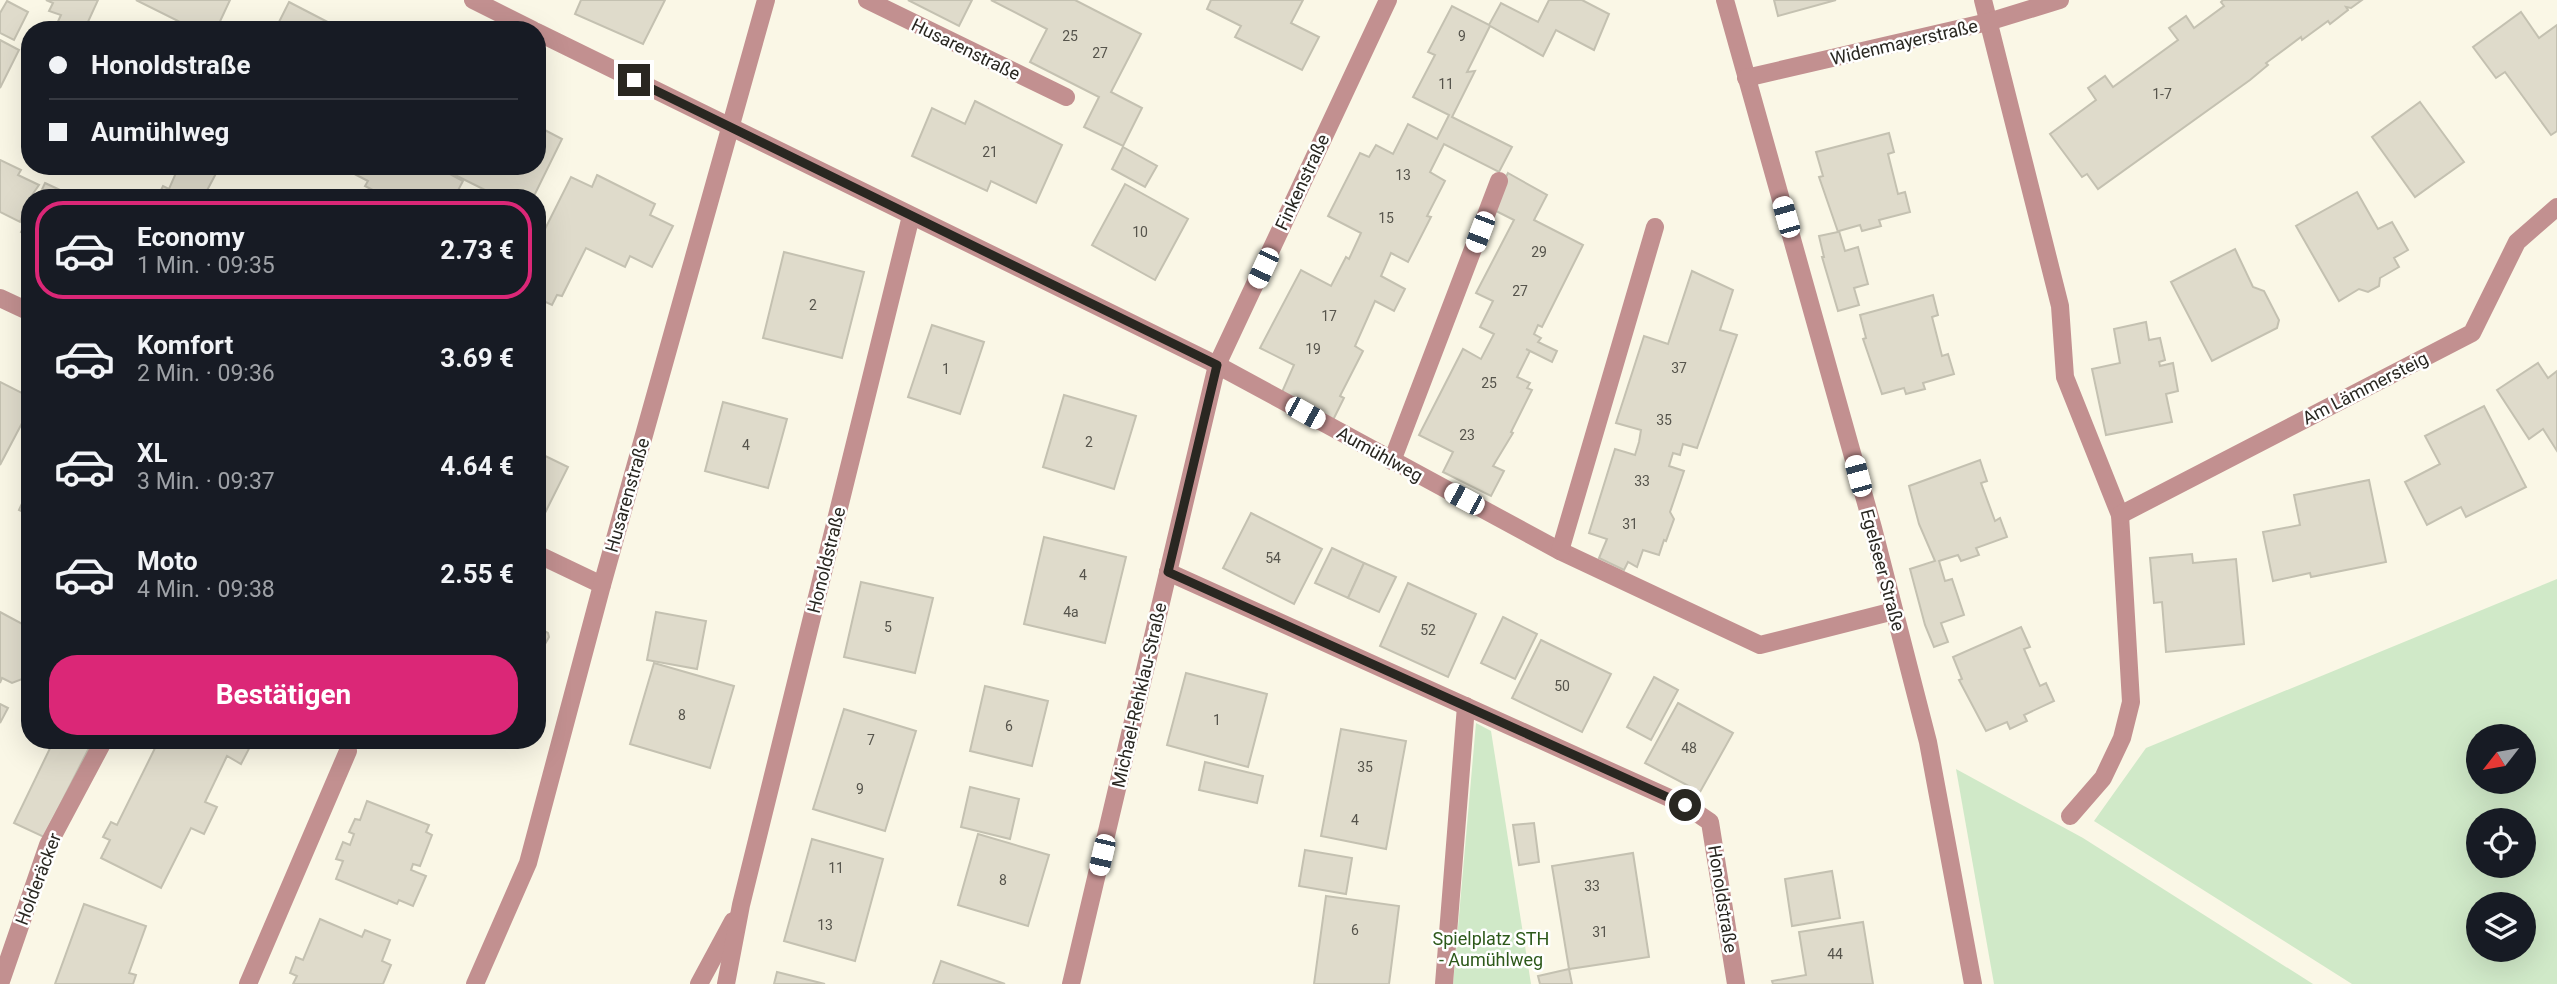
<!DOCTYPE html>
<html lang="de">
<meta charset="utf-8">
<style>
body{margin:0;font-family:Roboto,sans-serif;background:#20242c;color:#f1f3f6;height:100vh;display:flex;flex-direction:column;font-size:26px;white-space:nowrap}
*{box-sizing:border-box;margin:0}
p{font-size:23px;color:#9ea1a6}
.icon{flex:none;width:38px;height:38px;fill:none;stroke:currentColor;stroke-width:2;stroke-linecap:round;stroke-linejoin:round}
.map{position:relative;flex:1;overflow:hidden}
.drawer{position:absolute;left:21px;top:189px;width:525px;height:560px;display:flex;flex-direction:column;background:#171b24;border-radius:28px;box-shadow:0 7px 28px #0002}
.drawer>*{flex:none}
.top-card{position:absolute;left:21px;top:21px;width:525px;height:154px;border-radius:28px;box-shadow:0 7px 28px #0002;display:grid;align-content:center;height:154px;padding:0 28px;background:#171b24}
.needle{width:46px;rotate:239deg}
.buttons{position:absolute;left:2466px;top:724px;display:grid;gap:14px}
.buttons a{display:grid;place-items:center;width:70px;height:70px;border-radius:50%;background:#171b24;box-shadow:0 7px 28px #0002;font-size:35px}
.end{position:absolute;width:32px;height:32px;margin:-16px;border:9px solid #292721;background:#fff;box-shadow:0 0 0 4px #fff}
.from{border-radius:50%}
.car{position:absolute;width:21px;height:42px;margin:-21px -10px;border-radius:9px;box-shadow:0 0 5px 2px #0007;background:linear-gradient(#fff 24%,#345 0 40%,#fff 0 76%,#345 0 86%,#fff 0)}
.top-card b{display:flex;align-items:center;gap:24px;height:66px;font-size:26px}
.top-card b+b{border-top:2px solid #363941}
.top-card i{width:18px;height:18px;background:#f1f3f6}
ul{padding:12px 0 0;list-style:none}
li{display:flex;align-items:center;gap:21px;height:98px;margin:0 14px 10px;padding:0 14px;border:4px solid transparent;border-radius:28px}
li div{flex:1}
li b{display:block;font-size:26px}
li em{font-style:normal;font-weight:700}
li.on{border-color:#db2777}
li>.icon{width:63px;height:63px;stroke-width:1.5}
.action{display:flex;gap:14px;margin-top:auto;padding:14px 28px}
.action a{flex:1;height:80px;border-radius:28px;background:#db2777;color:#fff;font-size:28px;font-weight:700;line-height:80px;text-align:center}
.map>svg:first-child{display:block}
</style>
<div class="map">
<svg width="2557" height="984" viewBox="0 0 2557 984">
<rect width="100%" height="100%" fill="#faf7e6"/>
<g fill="#d0e9c8" fill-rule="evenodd">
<path d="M2557,579V984H2352L2094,821L2146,748ZM2478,737H2524V782H2478ZM2478,821H2524V866H2478ZM2478,905H2524V950H2478Z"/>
<path d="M1476,723L1491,731L1531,984H1453Z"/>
<path d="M1956,769L2083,838L2313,984H1994Z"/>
</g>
<g fill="#dfdbcb" stroke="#c4c1b1" stroke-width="2">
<path d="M46,0H98L87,24L100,30H54L61,15L49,11L53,3Z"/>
<path d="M136,0H230L216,30H196Z"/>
<path d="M581,0H665L643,44L575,14Z"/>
<path d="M908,0H972L959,26Z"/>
<path d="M991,0H1075L1141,34L1111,92L1142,108L1123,146L1084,127L1099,97L1030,62L1047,29Z"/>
<path d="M1211,0H1303L1291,23L1319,37L1302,70L1235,37L1241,26L1207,9Z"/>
<path d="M1549,0H1582L1609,14L1594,50L1556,30L1543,56L1490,26L1467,72L1475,71L1452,117L1512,147L1499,172L1444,144L1430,172L1445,181L1427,216L1431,217L1408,262L1391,253L1381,276L1405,289L1394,311L1375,301L1355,346L1363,351L1340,396L1344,398L1333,420L1282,392L1294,365L1260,348L1301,270L1331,286L1346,257L1349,259L1361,233L1328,216L1360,153L1369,157L1376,145L1393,154L1408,124L1437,139L1449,115L1413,97L1435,55L1428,52L1452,6L1489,25L1501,3L1538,22Z"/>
<path d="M1774,0H1836L1778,16Z"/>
<path d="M2223,0H2362L2351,8L2346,7L2348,10L2330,24L2328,21L2302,40L2301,37L2266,63L2268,65L2250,80L2098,189L2087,174L2082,177L2050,134L2096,100L2088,88L2105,76L2113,87L2178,40L2169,28L2186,16L2194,28L2224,6L2221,2Z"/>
<path d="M7,1L28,12L14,40L0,33V13Z"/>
<path d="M289,2L343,30H275Z"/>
<path d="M2521,12L2539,38L2557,25V131L2551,135L2505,72L2496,78L2473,47Z"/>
<path d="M0,40L19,50L0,88Z"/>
<path d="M975,101L1062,145L1036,203L991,181L987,191L912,156L932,108L965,124Z"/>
<path d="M2420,102L2464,162L2415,197L2372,137Z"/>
<path d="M537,126L562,139L533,198H501L437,166H537Z"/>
<path d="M1889,133L1894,152L1888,154L1898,194L1905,192L1910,212L1879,220L1881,226L1862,231L1860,225L1839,231L1845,251L1858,247L1868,284L1854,288L1859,305L1838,311L1822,257H1824L1819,236L1838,232L1819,177L1823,176L1816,152Z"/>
<path d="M1123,147L1157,166L1145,187L1112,169Z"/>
<path d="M0,160L21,170L18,175L39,185L30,198L20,222L0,212Z"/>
<path d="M179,166H220L203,198H157L163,186L169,189Z"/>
<path d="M339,166H435L463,181L454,198H388L365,186L368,181Z"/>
<path d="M1508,173L1547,195L1534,220L1583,245L1542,327L1538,325L1534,334L1541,338L1538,342L1557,351L1552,362L1526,349L1530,351L1517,377L1530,383L1527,388L1532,390L1511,432L1513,433L1493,466L1504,471L1491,496L1443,472L1453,452L1419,435L1463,349L1481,359L1494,334L1480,327L1493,301L1476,293L1514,220L1490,208Z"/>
<path d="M597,175L655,204L650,215L673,226L652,267L630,256L625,267L586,248L562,296L557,295L552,305L537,298V245L571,177L592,187Z"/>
<path d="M45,183L60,190L76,198H38Z"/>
<path d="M1125,184L1188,219L1155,280L1092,245Z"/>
<path d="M2357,192L2378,229L2392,222L2408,250L2394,258L2399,267L2380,278L2379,286L2368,292L2359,289L2339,301L2296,226Z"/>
<path d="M30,213V237L21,232Z"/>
<path d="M2235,249L2253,287L2264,291L2279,320L2277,328L2212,361L2171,282Z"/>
<path d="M784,252L864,272L842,358L763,338Z"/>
<path d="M1692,271L1733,290L1720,330L1737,335L1697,448L1683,444L1680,455L1673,453L1669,466L1684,471L1670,512L1674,519L1666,541L1664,540L1659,555L1643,550L1637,567L1628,562L1624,570L1599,558L1607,539L1589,533L1615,449L1635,455L1639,442L1641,430L1616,423L1644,336L1668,344Z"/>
<path d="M1933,295L1938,315L1932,317L1942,356L1948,354L1954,374L1923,383L1925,389L1906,394L1904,388L1882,394L1863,339L1866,338L1860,315Z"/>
<path d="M2146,322L2149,340L2160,338L2165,360L2159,362L2160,366L2173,363L2178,391L2166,394L2172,422L2106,435L2092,369L2120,363L2114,329Z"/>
<path d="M932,325L984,342L960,414L908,397Z"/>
<path d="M2538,363L2548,378L2557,371V451L2543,429L2529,439L2497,390Z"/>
<path d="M0,382L30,397V408L0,465Z"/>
<path d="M1064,395L1136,416L1114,489L1043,467Z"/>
<path d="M723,402L787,419L768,488L705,471Z"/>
<path d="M2484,406L2526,487L2466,517L2461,507L2427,525L2405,482L2440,464L2425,436Z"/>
<path d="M537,452L568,467L542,519L537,516Z"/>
<path d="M1980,460L1987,481L1981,483L1995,521L2000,518L2007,537L1976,548L1979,555L1961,561L1958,555L1939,561L1945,581L1952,579L1964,615L1941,623L1948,642L1934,647L1925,625L1910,569L1935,561L1919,524L1909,486Z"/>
<path d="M2369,480L2386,562L2311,577L2310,573L2273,581L2263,532L2300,525L2294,495Z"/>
<path d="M30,486V515L19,510Z"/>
<path d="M1251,513L1322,549L1294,604L1223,568Z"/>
<path d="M1044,537L1126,557L1105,643L1024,624Z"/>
<path d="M1332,548L1364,563L1348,598L1315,583Z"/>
<path d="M2192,554L2193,563L2236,559L2244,644L2166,652L2162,602L2154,603L2150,558Z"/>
<path d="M1364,563L1396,577L1379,612L1348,598Z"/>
<path d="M861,582L933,598L915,673L844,657Z"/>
<path d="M1408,583L1476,614L1448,677L1380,646Z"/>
<path d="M0,612L28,627L25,635L30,637V676L12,683L2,678L0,683Z"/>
<path d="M656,612L706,621L697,669L647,660Z"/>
<path d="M1503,617L1537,634L1515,679L1481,663Z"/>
<path d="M537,627L548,633L549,637L537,658Z"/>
<path d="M2021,627L2030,647L2024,649L2040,686L2046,683L2054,701L2024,715L2027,721L2010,729L2007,722L1986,731L1959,680L1962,679L1953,657Z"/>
<path d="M1541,640L1611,674L1582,732L1512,698Z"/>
<path d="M654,663L734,686L710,768L630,744Z"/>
<path d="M1186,673L1267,694L1248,767L1167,745Z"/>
<path d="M1654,677L1678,690L1651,740L1627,727Z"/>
<path d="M985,686L1048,701L1032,766L970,751Z"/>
<path d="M1678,703L1733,733L1700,792L1645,763Z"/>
<path d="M0,704L8,708L0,723Z"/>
<path d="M844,709L916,731L885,831L813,809Z"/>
<path d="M1341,729L1406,741L1386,849L1321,836Z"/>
<path d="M54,740H93L44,837L14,823Z"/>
<path d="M159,740L253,741L241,764L227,756L205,802L217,807L204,834L191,828L161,888L101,858L110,840L103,837L111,822L117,825Z"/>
<path d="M1205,762L1263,776L1257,803L1199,790Z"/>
<path d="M970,787L1019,799L1010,839L961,827Z"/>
<path d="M367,801L429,825L426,832L432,835L420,866L413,864L411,870L426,876L413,906L399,900L397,904L336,879L343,861L336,859L343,842L350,845L354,834L349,832L355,819L360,820Z"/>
<path d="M1534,823L1539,862L1519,865L1513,825Z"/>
<path d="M978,834L1049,855L1028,926L958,905Z"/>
<path d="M812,839L883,859L855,961L784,941Z"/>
<path d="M1305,850L1352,858L1346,894L1299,886Z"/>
<path d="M1633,853L1649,957L1569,969L1552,866Z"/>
<path d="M1832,871L1840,918L1792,926L1785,879Z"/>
<path d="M1326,896L1399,906L1389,984H1314Z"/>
<path d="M84,904L146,926L129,973L136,975L133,984H55Z"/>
<path d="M320,919L362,937L365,930L390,940L382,961L391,965L383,984H293L297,976L290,973L296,957L303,960Z"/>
<path d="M1863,922L1873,984H1773L1772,981L1806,975L1799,932Z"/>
<path d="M941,961L1005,984H933Z"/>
<path d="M1569,969L1572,984H1540L1538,976Z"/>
<path d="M777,972L825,984H774Z"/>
</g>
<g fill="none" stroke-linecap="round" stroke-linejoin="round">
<g stroke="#c29090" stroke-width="18">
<path d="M473,0L533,30"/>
<path d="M867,0L1066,97"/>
<path d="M1725,0L1873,528L1928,742L1973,984"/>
<path d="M1983,0L2060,306L2065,377L2120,515L2131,702L2122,738L2103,778L2070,816"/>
<path d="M537,32L1217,365L1560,551L1760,645L1894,611"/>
<path d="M1746,78L1988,22L2060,0"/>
<path d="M0,298L30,312"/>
<path d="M1392,461L1499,181"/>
<path d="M2120,515L2472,333L2517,242L2557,207"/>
<path d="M1560,551L1655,227"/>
<path d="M537,554L602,585"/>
<path d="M1168,572L1685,805L1710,822L1736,984"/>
<path d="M0,984L48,845L104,740"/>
<path d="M248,984L348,751"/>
<path d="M475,984L528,863L602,585L766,0"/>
<path d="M699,984L733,921"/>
<path d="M726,984L741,905L911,216"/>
<path d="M1071,984L1217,365L1388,0"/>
<path d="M1444,984L1466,706"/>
</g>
</g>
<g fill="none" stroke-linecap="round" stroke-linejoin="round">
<path stroke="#292721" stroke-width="9" d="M634,80L1217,365L1168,572L1685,805"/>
</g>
<g text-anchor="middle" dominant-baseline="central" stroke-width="5" stroke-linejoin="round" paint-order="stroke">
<g font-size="14" fill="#56544c">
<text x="1070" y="36">25</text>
<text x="1462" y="36">9</text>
<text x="1100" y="53">27</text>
<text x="1446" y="84">11</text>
<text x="2162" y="94">1-7</text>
<text x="990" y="152">21</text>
<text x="1403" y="175">13</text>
<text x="1386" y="218">15</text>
<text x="1140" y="232">10</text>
<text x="1539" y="252">29</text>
<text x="1520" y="291">27</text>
<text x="813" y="305">2</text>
<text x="1329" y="316">17</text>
<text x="1313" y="349">19</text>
<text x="1679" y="368">37</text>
<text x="946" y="369">1</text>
<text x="1489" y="383">25</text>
<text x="1664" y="420">35</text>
<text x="1467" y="435">23</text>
<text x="1089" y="442">2</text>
<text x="746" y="445">4</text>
<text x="1642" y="481">33</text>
<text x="1630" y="524">31</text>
<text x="1273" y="558">54</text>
<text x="1083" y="575">4</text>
<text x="1071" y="612">4a</text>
<text x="888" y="627">5</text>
<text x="1428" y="630">52</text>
<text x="1562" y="686">50</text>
<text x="682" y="715">8</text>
<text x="1217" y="720">1</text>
<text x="1009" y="726">6</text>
<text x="871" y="740">7</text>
<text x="1689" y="748">48</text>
<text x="1365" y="767">35</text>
<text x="860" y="789">9</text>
<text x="1355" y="820">4</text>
<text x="836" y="868">11</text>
<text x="1003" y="880">8</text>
<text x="1592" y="886">33</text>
<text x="825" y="925">13</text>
<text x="1355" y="930">6</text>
<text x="1600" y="932">31</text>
<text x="1835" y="954">44</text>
</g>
<g font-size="18" fill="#292721" stroke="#fff">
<text transform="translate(1904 42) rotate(-13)">Widenmayerstraße</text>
<text transform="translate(966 49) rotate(26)">Husarenstraße</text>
<text transform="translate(1302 182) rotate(-65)">Finkenstraße</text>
<text transform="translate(2365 388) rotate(-27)">Am Lämmersteig</text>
<text transform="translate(1380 454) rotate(29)">Aumühlweg</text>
<text transform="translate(627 495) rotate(-74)">Husarenstraße</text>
<text transform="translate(826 560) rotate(-76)">Honoldstraße</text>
<text transform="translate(1883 570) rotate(75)">Egelseer Straße</text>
<text transform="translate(1139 695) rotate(-77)">Michael-Rehklau-Straße</text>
<text transform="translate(38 879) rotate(-69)">Holderäcker</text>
<text transform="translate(1723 899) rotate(81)">Honoldstraße</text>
</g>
<g font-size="18" fill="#2d591a" stroke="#fff">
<text x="1491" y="938">Spielplatz STH<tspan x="1491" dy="21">- Aumühlweg</tspan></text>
</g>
</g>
</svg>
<div class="buttons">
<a><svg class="needle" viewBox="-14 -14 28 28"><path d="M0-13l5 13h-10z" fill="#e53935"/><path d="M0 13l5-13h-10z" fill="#9ea1a6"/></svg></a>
<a><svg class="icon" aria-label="locate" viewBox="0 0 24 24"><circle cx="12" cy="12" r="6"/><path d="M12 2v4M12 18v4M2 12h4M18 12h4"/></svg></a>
<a><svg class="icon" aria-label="layers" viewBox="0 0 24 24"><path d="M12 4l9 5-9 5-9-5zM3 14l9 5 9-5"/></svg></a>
</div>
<i class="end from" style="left:1685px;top:805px"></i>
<i class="end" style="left:634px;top:80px"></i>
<i class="car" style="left:1786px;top:217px;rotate:344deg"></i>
<i class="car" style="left:1480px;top:232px;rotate:201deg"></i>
<i class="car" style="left:1263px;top:268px;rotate:205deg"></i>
<i class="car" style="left:1305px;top:413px;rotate:119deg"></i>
<i class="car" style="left:1858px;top:476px;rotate:345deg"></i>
<i class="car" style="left:1464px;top:499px;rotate:298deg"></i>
<i class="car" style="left:1102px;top:855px;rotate:193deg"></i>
<div class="top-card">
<b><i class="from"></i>Honoldstraße</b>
<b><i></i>Aumühlweg</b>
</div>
<section class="drawer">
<ul>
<li class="on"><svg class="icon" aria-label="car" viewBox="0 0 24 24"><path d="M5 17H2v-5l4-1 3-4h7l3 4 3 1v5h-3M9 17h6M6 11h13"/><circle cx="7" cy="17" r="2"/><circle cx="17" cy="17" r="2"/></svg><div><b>Economy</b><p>1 Min. · 09:35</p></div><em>2.73 €</em></li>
<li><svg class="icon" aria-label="car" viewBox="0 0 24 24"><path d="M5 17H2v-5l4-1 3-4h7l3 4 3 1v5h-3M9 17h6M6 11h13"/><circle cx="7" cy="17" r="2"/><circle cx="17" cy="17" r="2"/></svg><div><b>Komfort</b><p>2 Min. · 09:36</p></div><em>3.69 €</em></li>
<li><svg class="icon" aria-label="car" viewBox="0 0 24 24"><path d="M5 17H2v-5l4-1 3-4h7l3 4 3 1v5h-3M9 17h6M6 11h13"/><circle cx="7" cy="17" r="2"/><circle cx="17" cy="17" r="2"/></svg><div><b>XL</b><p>3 Min. · 09:37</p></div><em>4.64 €</em></li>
<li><svg class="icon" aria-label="car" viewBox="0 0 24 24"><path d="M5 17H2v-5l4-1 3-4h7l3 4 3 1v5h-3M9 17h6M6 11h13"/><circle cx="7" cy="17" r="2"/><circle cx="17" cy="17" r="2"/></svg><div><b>Moto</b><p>4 Min. · 09:38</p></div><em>2.55 €</em></li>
</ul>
<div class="action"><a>Bestätigen</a></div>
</section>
</div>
